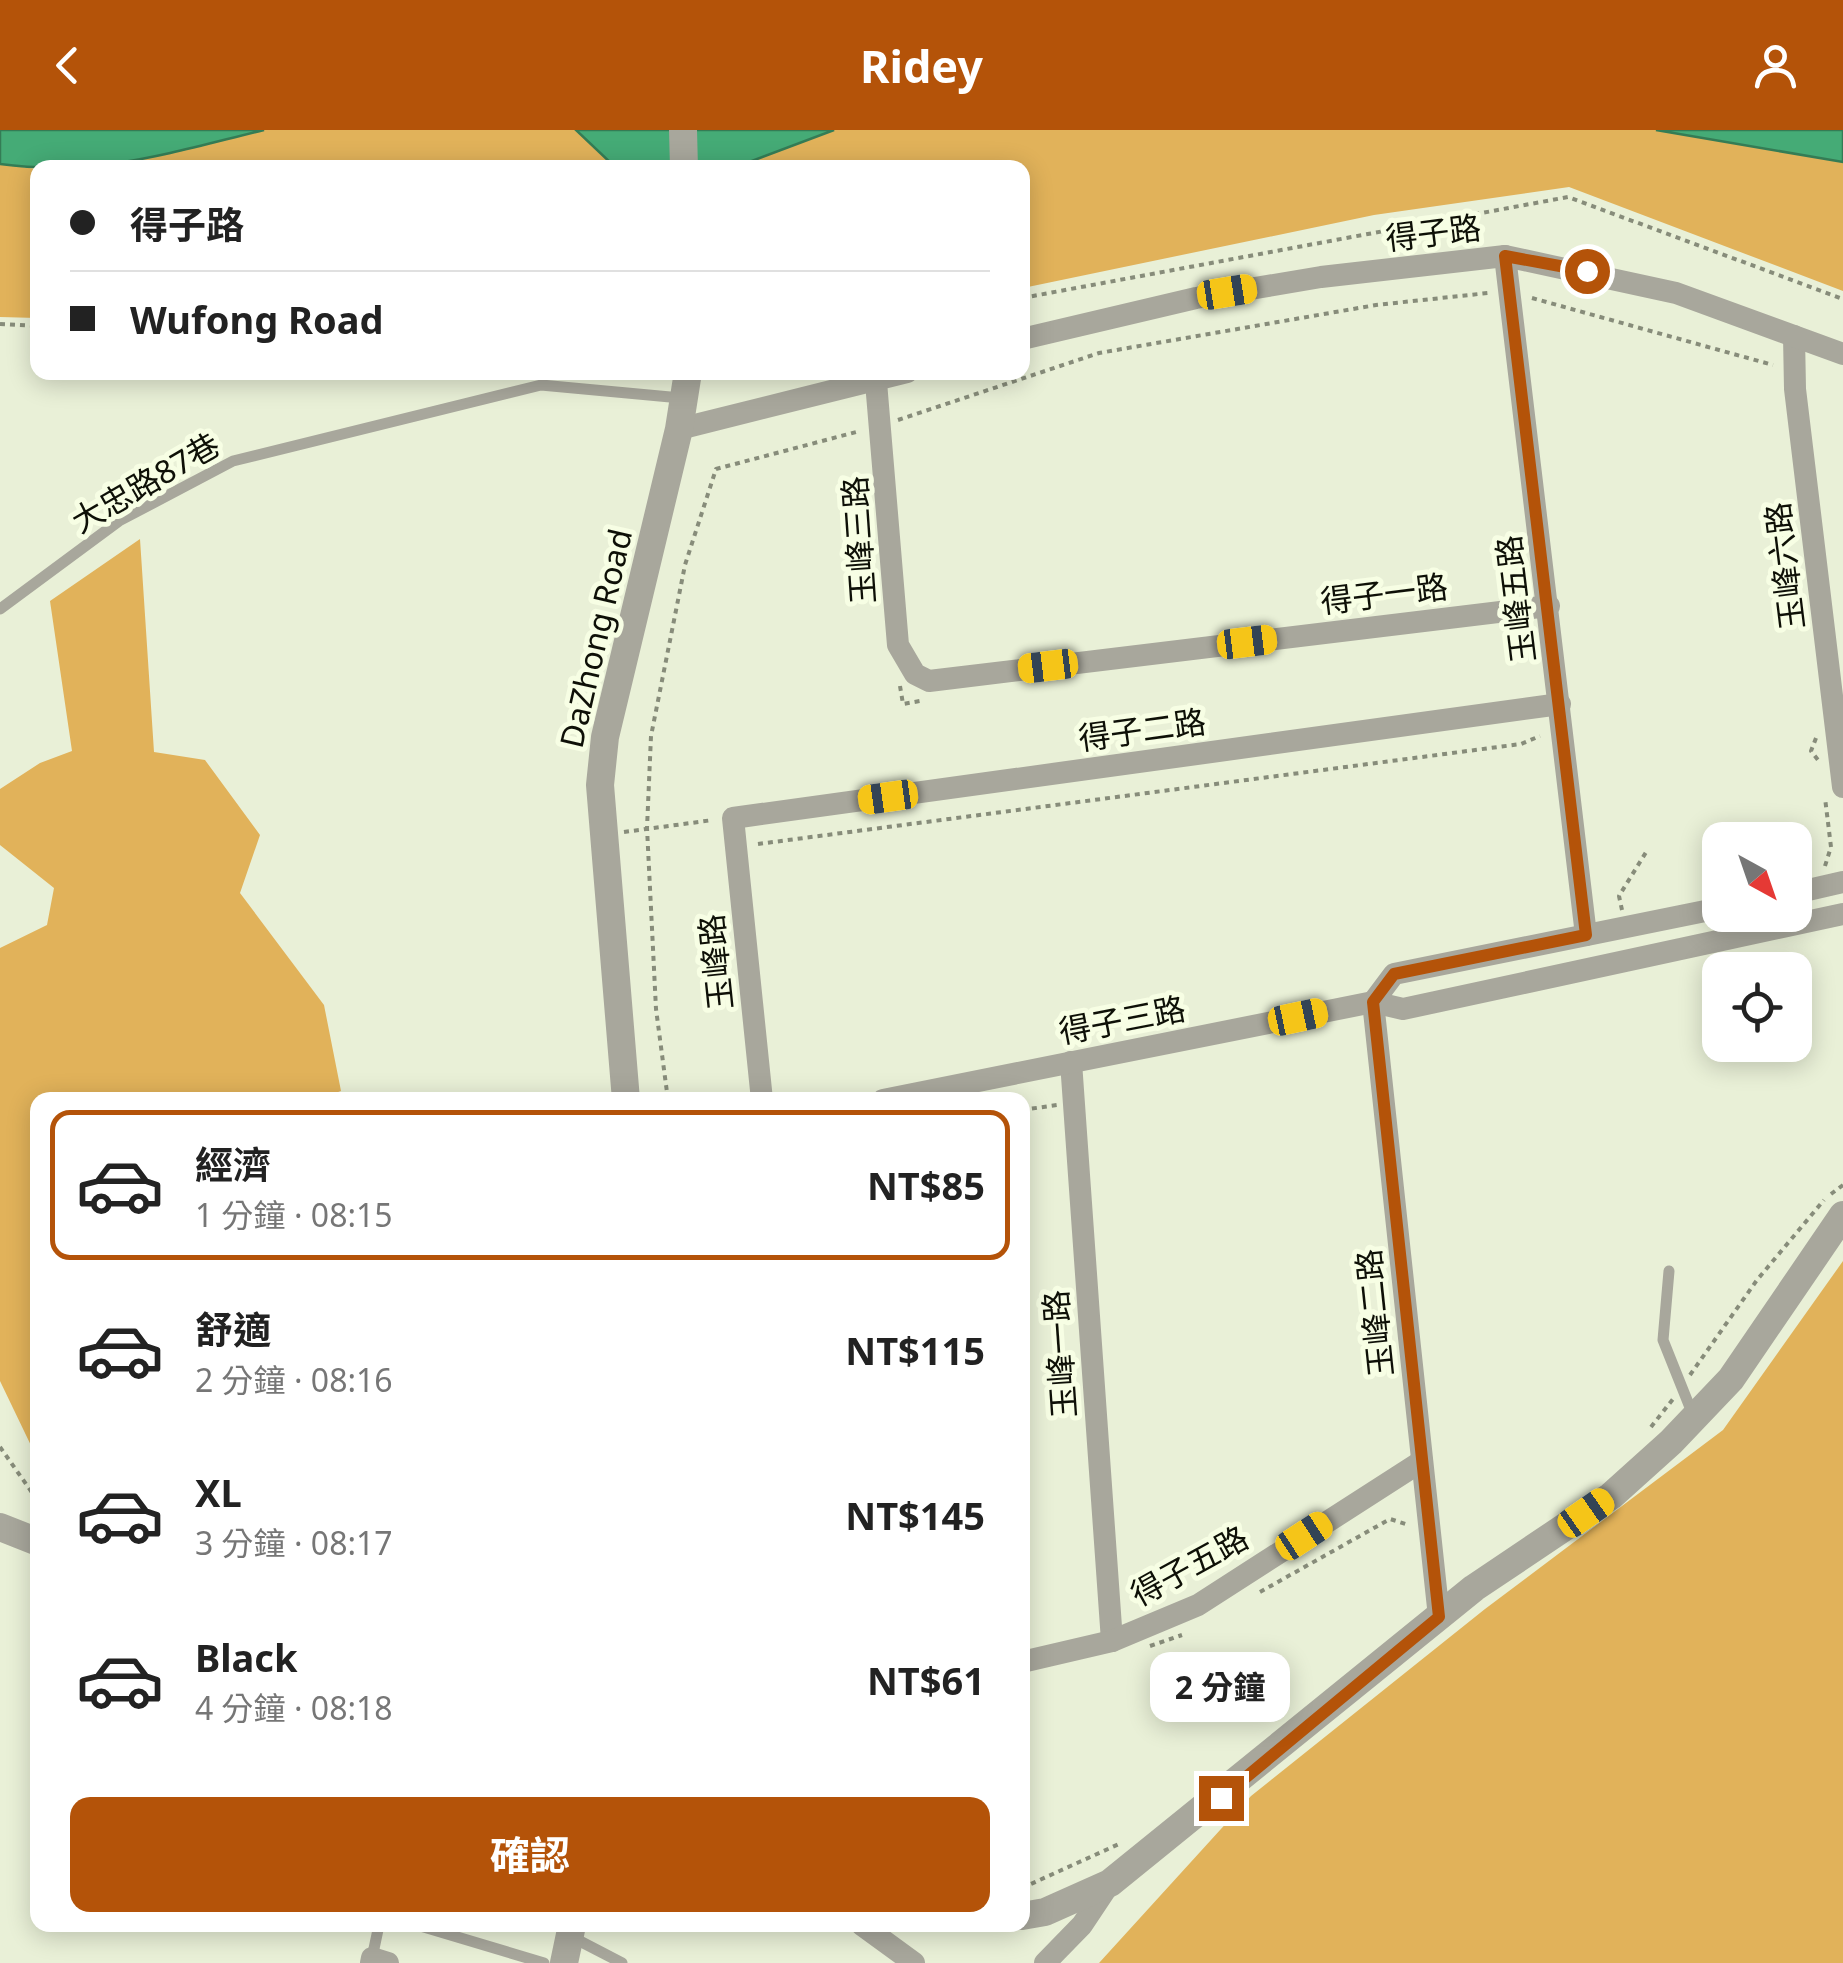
<!DOCTYPE html>
<html lang="zh-TW">
<meta charset="utf-8">
<style>
body{margin:0;font-family:"Noto Sans","Noto Sans TC",sans-serif;background:#f6f6f6;color:#222;height:100vh;display:flex;flex-direction:column;font-size:38px;white-space:nowrap}
*{box-sizing:border-box;margin:0}
p{font-size:32px;color:#767676}
.icon{flex:none;width:55px;height:55px;fill:none;stroke:currentColor;stroke-width:2;stroke-linecap:round;stroke-linejoin:round}
.map{position:relative;flex:1;overflow:hidden}
.side{position:absolute;left:30px;top:962px;width:1000px;height:840px;display:flex;flex-direction:column;background:#fff;border-radius:20px;box-shadow:0 5px 25px #0003}
.side>*{flex:none}
.top-card{position:absolute;left:30px;top:30px;width:1000px;height:220px;border-radius:20px;box-shadow:0 5px 25px #0003;display:grid;align-content:center;height:220px;padding:0 40px;background:#fff}
.needle{width:65px;rotate:140deg}
.tools{position:absolute;left:1702px;top:692px;display:grid;gap:20px}
.tools a{display:grid;place-items:center;width:110px;height:110px;border-radius:20px;background:#fff;box-shadow:0 5px 25px #0003;font-size:50px}
.end{position:absolute;width:45px;height:45px;margin:-22px;border:12px solid #b45309;background:#fff;box-shadow:0 0 0 5px #fff}
.from{border-radius:50%}
.bubble{position:absolute;height:70px;border-radius:20px;background:#fff;box-shadow:0 5px 25px #0003;font-size:32px;font-weight:700;line-height:70px;text-align:center}
.car{position:absolute;width:30px;height:60px;margin:-30px -15px;border-radius:12px;box-shadow:0 0 8px 2px #0007;background:linear-gradient(#f5c518 24%,#345 0 40%,#f5c518 0 76%,#345 0 86%,#f5c518 0)}
.top-card b{display:flex;align-items:center;gap:35px;height:95px;font-size:38px}
.top-card b+b{border-top:2px solid #e0e0e0}
.top-card i{width:25px;height:25px;background:#222}
ul{padding:18px 0 0;list-style:none}
li{display:flex;align-items:center;gap:30px;height:150px;margin:0 20px 15px;padding:0 20px;border:5px solid transparent;border-radius:20px}
li div{flex:1}
li b{display:block;font-size:38px}
li em{font-style:normal;font-weight:700}
li.selected{border-color:#b45309}
li>.icon{width:90px;height:90px;stroke-width:1.5}
.primary-button{display:flex;gap:20px;margin-top:auto;padding:20px 40px}
.primary-button a{flex:1;height:115px;border-radius:20px;background:#b45309;color:#fff;font-size:40px;font-weight:700;line-height:115px;text-align:center}
header{display:flex;justify-content:space-between;align-items:center;height:130px;padding:0 40px;background:#b45309;color:#fff;font-size:45px;font-weight:700}
.map>svg:first-child{display:block}
</style>
<header><svg class="icon" aria-label="back" viewBox="0 0 24 24"><path d="M15 5l-7 7 7 7"/></svg>Ridey<svg class="icon" aria-label="person" viewBox="0 0 24 24"><circle cx="12" cy="8" r="4"/><path d="M4 21q1-7 8-7t8 7"/></svg></header>
<div class="map">
<svg width="1843" height="1833" viewBox="0 0 1843 1833">
<rect width="100%" height="100%" fill="#e9f0d7"/>
<g fill="#e1b25a">
<path d="M262,0H576L615,37L104,38Z"/>
<path d="M834,0H1656L1843,32V161L1569,57L1374,85L1023,158L1022,38H732Z"/>
<path d="M0,34L37,39V188L0,187Z"/>
<path d="M140,409L154,622L205,630L260,705L240,763L324,875L341,961L316,970H38L37,1328L0,1251V818L47,795L54,758L0,715V659L40,633L72,621L50,471Z"/>
<path d="M1843,1131V1833H1099L1251,1666L1485,1479L1723,1300Z"/>
</g>
<g fill="#45ab76" stroke="#347c55" stroke-width="2.5">
<path d="M0,0H264C169,23 97,47 0,34Z"/>
<path d="M576,0H834L736,37H615Z"/>
<path d="M1656,0H1843V32Z"/>
</g>
<g fill="none" stroke-linecap="round" stroke-linejoin="round">
<g stroke="#878c7a" stroke-width="4" stroke-dasharray="5 5" stroke-linecap="butt">
<path d="M1022,168L1568,67L1843,169"/>
<path d="M1532,168L1773,235"/>
<path d="M0,194L38,196"/>
<path d="M898,290L1099,223L1376,175L1488,163"/>
<path d="M900,556L903,574L920,571"/>
<path d="M1816,608L1811,621L1818,630"/>
<path d="M624,702L713,690"/>
<path d="M758,714L1521,614L1540,606"/>
<path d="M1825,736L1831,717L1825,668"/>
<path d="M1622,780L1619,766L1648,719"/>
<path d="M668,970L656,879L647,698L651,606L685,435L716,339L860,301"/>
<path d="M1022,980L1057,975"/>
<path d="M1831,1064L1843,1055"/>
<path d="M1690,1245L1757,1150L1824,1070"/>
<path d="M1651,1297L1673,1269"/>
<path d="M0,1317L38,1371"/>
<path d="M1260,1462L1390,1389L1409,1395"/>
<path d="M1150,1516L1182,1505"/>
<path d="M1022,1758L1119,1714"/>
</g>
<g stroke="#a8a79c" stroke-width="11">
<path d="M0,479L119,391L233,331L541,255L681,268"/>
<path d="M1669,1141L1663,1210L1693,1285"/>
<path d="M417,1795L544,1833"/>
<path d="M572,1807L622,1833"/>
<path d="M372,1828L379,1795"/>
</g>
<g stroke="#a8a79c" stroke-width="22">
<path d="M1505,126L1586,805"/>
<path d="M1794,206L1795,259L1843,657"/>
<path d="M1022,209L1196,168L1321,147L1505,126L1676,163L1843,224"/>
<path d="M876,252L898,515L915,544L929,551L1549,476"/>
<path d="M679,299L907,242"/>
<path d="M1795,763L1843,752"/>
<path d="M1373,872L1439,1487"/>
<path d="M1373,872L1394,844L1720,778"/>
<path d="M1071,932L1112,1511"/>
<path d="M762,970L733,688L1560,574"/>
<path d="M883,970L1373,872L1403,879L1843,784"/>
<path d="M1022,1532L1112,1511L1198,1475L1422,1331"/>
<path d="M862,1795L914,1833"/>
<path d="M371,1833L372,1828L388,1833"/>
<path d="M1045,1833L1082,1795L1110,1753"/>
</g>
<g stroke="#a8a79c" stroke-width="28">
<path d="M683,0L684,38"/>
<path d="M626,970L600,655L605,607L679,299L688,242"/>
<path d="M0,1397L38,1412"/>
<path d="M1022,1786L1045,1782L1110,1753L1474,1458L1611,1366L1671,1312L1731,1249L1843,1085"/>
<path d="M564,1833L572,1795"/>
</g>
</g>
<g fill="none" stroke-linecap="round" stroke-linejoin="round">
<path stroke="#b45309" stroke-width="12" d="M1221,1668L1439,1487L1373,872L1394,844L1586,805L1505,126L1587,141"/>
</g>
<g text-anchor="middle" dominant-baseline="central" stroke-width="10" stroke-linejoin="round" paint-order="stroke">
<g font-size="32" fill="#0e1007" stroke="#f7fee4">
<text transform="translate(1433 102) rotate(-7)">得子路</text>
<text transform="translate(145 352) rotate(-30)">大忠路87巷</text>
<text transform="translate(858 410) rotate(-94)">玉峰三路</text>
<text transform="translate(1784 436) rotate(-97)">玉峰六路</text>
<text transform="translate(1384 463) rotate(-7)">得子一路</text>
<text transform="translate(1515 469) rotate(-97)">玉峰五路</text>
<text transform="translate(595 508) rotate(-77)">DaZhong Road</text>
<text transform="translate(1142 599) rotate(-8)">得子二路</text>
<text transform="translate(715 832) rotate(-96)">玉峰路</text>
<text transform="translate(1122 889) rotate(-11)">得子三路</text>
<text transform="translate(1374 1183) rotate(-96)">玉峰二路</text>
<text transform="translate(1059 1224) rotate(-94)">玉峰一路</text>
<text transform="translate(1189 1435) rotate(-29)">得子五路</text>
</g>
</g>
</svg>
<div class="tools">
<a><svg class="needle" viewBox="-14 -14 28 28"><path d="M0-13l5 13h-10z" fill="#e53935"/><path d="M0 13l5-13h-10z" fill="#767676"/></svg></a>
<a><svg class="icon" aria-label="locate" viewBox="0 0 24 24"><circle cx="12" cy="12" r="6"/><path d="M12 2v4M12 18v4M2 12h4M18 12h4"/></svg></a>
</div>
<i class="end from" style="left:1587px;top:141px"></i>
<i class="end" style="left:1221px;top:1668px"></i>
<div class="bubble" style="left:1150px;top:1522px;width:140px">2 分鐘</div>
<i class="car" style="left:1227px;top:162px;rotate:81deg"></i>
<i class="car" style="left:1247px;top:512px;rotate:83deg"></i>
<i class="car" style="left:1048px;top:536px;rotate:263deg"></i>
<i class="car" style="left:888px;top:667px;rotate:262deg"></i>
<i class="car" style="left:1298px;top:887px;rotate:78deg"></i>
<i class="car" style="left:1586px;top:1383px;rotate:55deg"></i>
<i class="car" style="left:1304px;top:1406px;rotate:57deg"></i>
<div class="top-card">
<b><i class="from"></i>得子路</b>
<b><i></i>Wufong Road</b>
</div>
<section class="side">
<ul>
<li class="selected"><svg class="icon" aria-label="car" viewBox="0 0 24 24"><path d="M5 17H2v-5l4-1 3-4h7l3 4 3 1v5h-3M9 17h6M6 11h13"/><circle cx="7" cy="17" r="2"/><circle cx="17" cy="17" r="2"/></svg><div><b>經濟</b><p>1 分鐘 · 08:15</p></div><em>NT$85</em></li>
<li><svg class="icon" aria-label="car" viewBox="0 0 24 24"><path d="M5 17H2v-5l4-1 3-4h7l3 4 3 1v5h-3M9 17h6M6 11h13"/><circle cx="7" cy="17" r="2"/><circle cx="17" cy="17" r="2"/></svg><div><b>舒適</b><p>2 分鐘 · 08:16</p></div><em>NT$115</em></li>
<li><svg class="icon" aria-label="car" viewBox="0 0 24 24"><path d="M5 17H2v-5l4-1 3-4h7l3 4 3 1v5h-3M9 17h6M6 11h13"/><circle cx="7" cy="17" r="2"/><circle cx="17" cy="17" r="2"/></svg><div><b>XL</b><p>3 分鐘 · 08:17</p></div><em>NT$145</em></li>
<li><svg class="icon" aria-label="car" viewBox="0 0 24 24"><path d="M5 17H2v-5l4-1 3-4h7l3 4 3 1v5h-3M9 17h6M6 11h13"/><circle cx="7" cy="17" r="2"/><circle cx="17" cy="17" r="2"/></svg><div><b>Black</b><p>4 分鐘 · 08:18</p></div><em>NT$61</em></li>
</ul>
<div class="primary-button"><a>確認</a></div>
</section>
</div>
